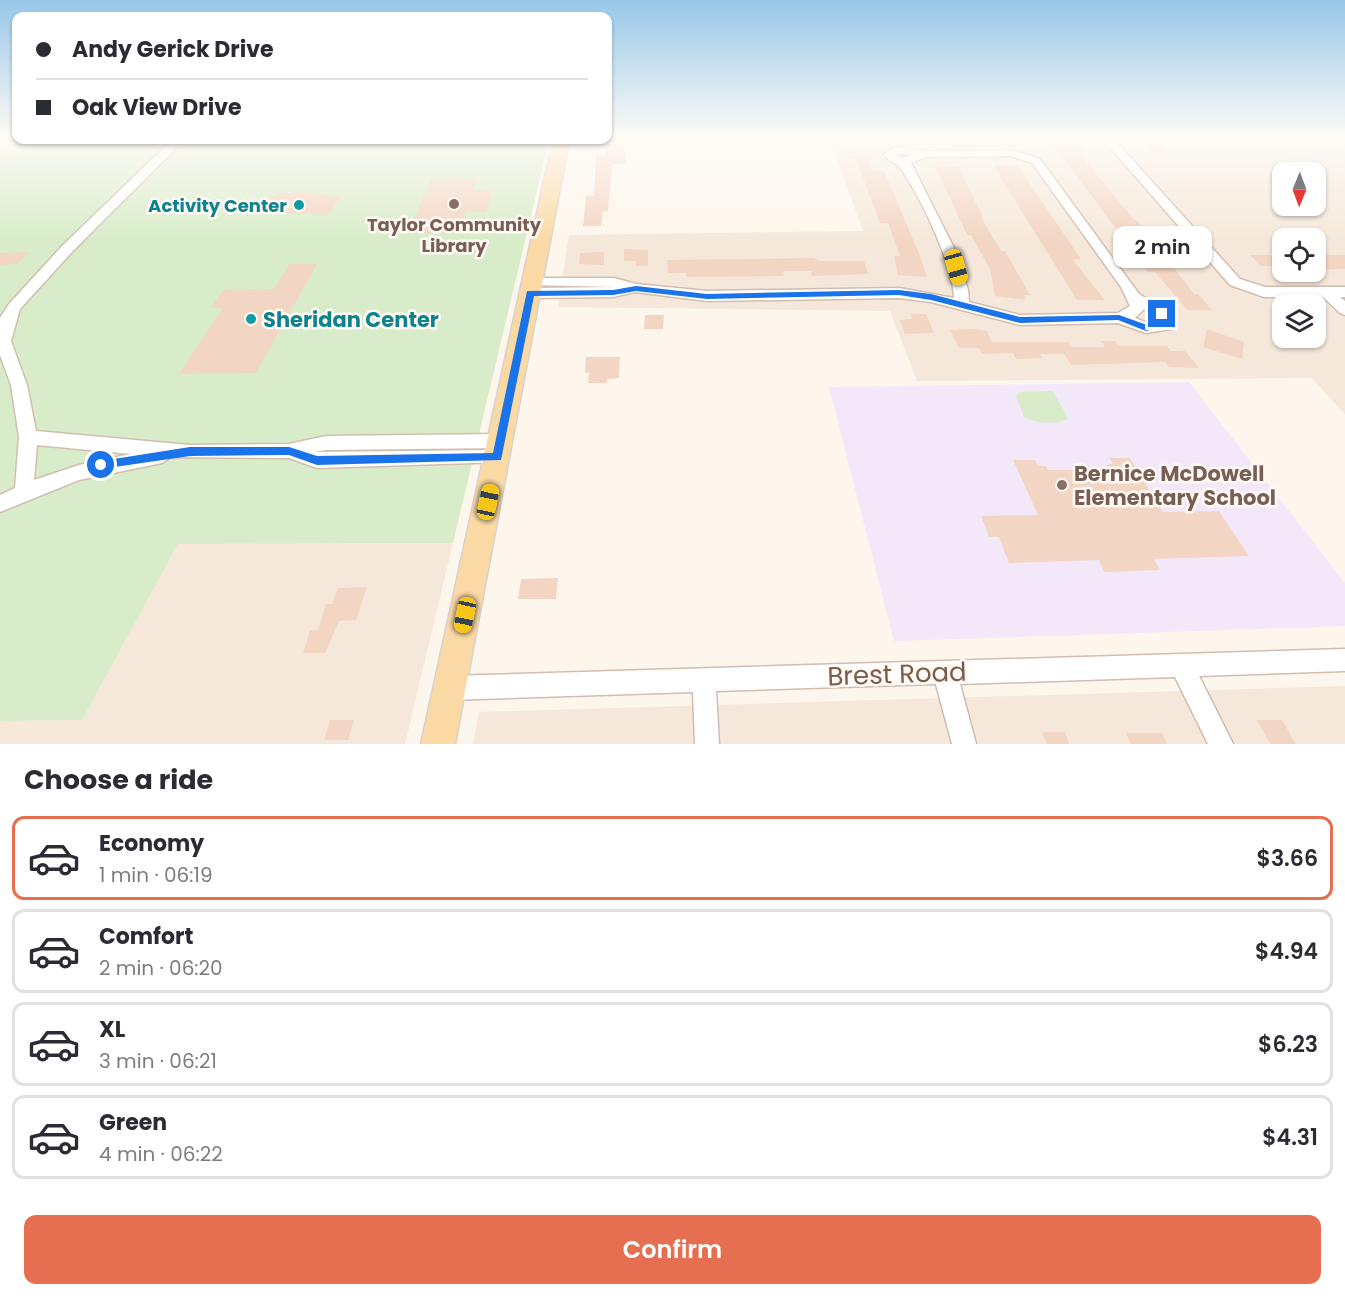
<!DOCTYPE html>
<meta charset="utf-8">
<style>
body{margin:0;font-family:Poppins,sans-serif;background:#f2f2f3;color:#2b2b33;height:100vh;display:flex;flex-direction:column;font-size:22px;white-space:nowrap}
*{box-sizing:border-box;margin:0}
p{font-size:20px;color:#7c7c81}
.icon{flex:none;width:33px;height:33px;fill:none;stroke:currentColor;stroke-width:2;stroke-linecap:round;stroke-linejoin:round}
.map{position:relative;height:744px;overflow:hidden}
.panel{display:flex;flex-direction:column;background:#fff;flex:1}
.panel>*{flex:none}
.top-card{position:absolute;left:12px;top:12px;width:600px;height:132px;border-radius:12px;box-shadow:0 2px 4px #0004;display:grid;align-content:center;height:132px;padding:0 24px;background:#fff}
.needle{width:39px;rotate:181deg}
.fabs{position:absolute;left:1272px;top:162px;display:grid;gap:12px}
.fabs a{display:grid;place-items:center;width:54px;height:54px;border-radius:12px;background:#fff;box-shadow:0 2px 4px #0004;font-size:30px}
.end{position:absolute;width:27px;height:27px;margin:-14px;border:8px solid #1a73e8;background:#fff;box-shadow:0 0 0 3px #fff}
.from{border-radius:50%}
.bubble{position:absolute;height:42px;border-radius:12px;background:#fff;box-shadow:0 2px 4px #0004;font-size:20px;font-weight:600;line-height:42px;text-align:center}
.car{position:absolute;width:18px;height:36px;margin:-18px -9px;border-radius:8px;box-shadow:0 0 4px 2px #0007;background:linear-gradient(#f5c518 24%,#345 0 40%,#f5c518 0 76%,#345 0 86%,#f5c518 0)}
.top-card b{display:flex;align-items:center;gap:21px;height:57px;font-size:22px}
.top-card b+b{border-top:2px solid #e1e1e2}
.top-card i{width:15px;height:15px;background:#2b2b33}
ul{padding:0;list-style:none}
li{display:flex;align-items:center;gap:18px;height:84px;margin:0 12px 9px;padding:0 12px;border:3px solid #e1e1e2;border-radius:12px}
li div{flex:1}
li b{display:block;font-size:22px}
li em{font-style:normal;font-weight:600}
li.active{border-color:#e76f51}
li>.icon{width:54px;height:54px;stroke-width:1.5}
h2{padding:0 24px;font-size:27px;line-height:72px}
.action{display:flex;gap:12px;margin-top:auto;padding:12px 24px}
.action a{flex:1;height:69px;border-radius:12px;background:#e76f51;color:#fff;font-size:24px;font-weight:600;line-height:69px;text-align:center}
.map>svg:first-child{display:block}
</style>
<div class="map">
<svg width="1345" height="744" viewBox="0 0 1345 744">
<rect width="100%" height="100%" fill="#fdf6ec"/>
<g fill="#f5e8da" fill-rule="evenodd">
<path d="M829,137H1345V415L1312,378L917,381L890,311L558,307L569,235L863,231ZM1282,172H1316V206H1282ZM1282,238H1316V272H1282ZM1282,304H1316V338H1282Z"/>
<path d="M453,543L405,744H0V721L82,720L178,544Z"/>
<path d="M1345,686V744H473L479,712Z"/>
</g>
<path fill="#f3e8fa" d="M1189,382L1345,583V626L894,641L829,387Z"/>
<g fill="#d8ecc9">
<path d="M0,137H16V140H549L453,543L178,544L82,720L0,721Z"/>
<path d="M1053,391L1068,418C1058,426 1034,423 1024,417L1016,395L1020,392Z"/>
</g>
<g fill="#f3d5c3">
<path d="M1136,137H1151L1166,152L1150,151Z"/>
<path d="M605,140L624,142L626,164H612L608,211H603L601,226H583L586,196H594L596,155H606Z"/>
<path d="M1073,141L1086,150L1078,152L1134,220H1137L1194,294H1198L1212,310H1187L1155,272H1148L1053,144Z"/>
<path d="M848,147L872,149L871,171H884L920,256L927,277L898,275L894,256H900L888,223H880L856,159H847Z"/>
<path d="M993,165H1017L1081,259L1073,260L1105,300H1077Z"/>
<path d="M935,166H958L983,217H981L1001,251H1005L1030,295H1024L1025,300L995,296L990,269L971,235H967Z"/>
<path d="M431,179H477L473,190H493L486,212L466,211L458,233L408,234Z"/>
<path d="M296,192L340,196L330,213L257,214L269,196Z"/>
<path d="M624,249L648,250V266H636V261H624Z"/>
<path d="M29,252L17,264L0,265V253Z"/>
<path d="M604,252V265L579,264L580,253Z"/>
<path d="M1250,255H1270L1281,266H1261Z"/>
<path d="M1316,255H1345V269L1316,270Z"/>
<path d="M813,258L821,261H864L868,274L812,276L811,271H783L784,276L686,277V273H668L667,260Z"/>
<path d="M290,264H317L256,373L179,374L223,308H211L223,290L274,289Z"/>
<path d="M911,314H926L934,333L905,334L900,320L912,319Z"/>
<path d="M645,315H664L663,329H644Z"/>
<path d="M972,329L987,331L992,342H1068L1071,347H1105L1101,341H1115L1119,346H1167L1171,351H1185L1199,368L1169,367L1165,362L1071,365L1064,354H1040L1042,358L1016,359L1013,353L982,354L979,348H959L950,330Z"/>
<path d="M1207,329L1244,342L1242,359L1203,347Z"/>
<path d="M586,357H620L619,378L607,379V383H588L589,373H585Z"/>
<path d="M1109,458H1130L1163,512L1219,511L1249,556L1154,559L1160,570L1104,572L1099,560L1009,563L999,537H989L981,516L1038,515L1013,460H1035L1038,466H1046L1048,470H1068L1108,469L1106,465L1113,464Z"/>
<path d="M558,578L556,599H518L521,579Z"/>
<path d="M367,587L356,620L339,621L325,653H303L310,631L318,630L326,604H332L338,588Z"/>
<path d="M330,720H354L348,740H324Z"/>
<path d="M1257,720H1282L1296,744H1270Z"/>
<path d="M1042,732H1065L1069,744H1047Z"/>
<path d="M1126,733H1162L1167,744H1131Z"/>
</g>
<g fill="none" stroke-linecap="round" stroke-linejoin="round">
<defs>
<g id="minor">
<path d="M1101,137H1112L1240,279L1265,287H1345V297H1340L1345,301V315L1340,313L1323,297H1264L1230,285Z"/>
<path d="M172,140H184L72,252L20,309L11,341L27,385L36,431L190,445L289,444L326,436L500,434L506,436L509,441L506,446L500,448L326,450L314,452L497,450L504,452L506,457L504,462L317,468L289,458L171,457L162,463L79,480L0,512V495L15,488L19,437L11,385L0,355V318L9,304L62,246ZM37,445L131,454L79,465L34,480Z"/>
<path d="M896,147L925,151L1012,150L1040,159L1139,294L1167,311L1174,325L1171,329L1146,333L1118,323L1020,325L931,302L899,298L707,301L635,292L613,297L530,298L523,293L530,288L616,287L528,285L526,282L533,278H614L636,284L707,291L899,288L954,298C953,264 921,198 901,169C897,163 888,160 883,155ZM898,154L911,155L902,158ZM1011,156L1032,163L1121,287L1130,306L1118,313L1020,315L969,302L968,290L957,254L911,163L926,157ZM1144,309L1155,317L1157,321L1147,323L1135,318Z"/>
<path d="M1345,649V671L1199,676L1233,744H1208L1175,677L960,684L976,744H952L936,684L716,691L719,744H695L693,692L450,700L442,696L438,688L442,680L450,676Z"/>
</g>
<path id="major" d="M553,140H569L455,744H421Z"/>
</defs>
<use href="#minor" stroke="#d1beb0" stroke-width="3"/>
<use href="#major" stroke="#dad1cd" stroke-width="3"/>
<use href="#minor" fill="#fff" fill-rule="evenodd"/>
<use href="#major" fill="#fbd9a5" fill-rule="evenodd"/>
</g>
<linearGradient id="sky" x2="0" y2="1"><stop stop-color="#97c7e8"/><stop offset="0.57" stop-color="#fefbf6"/><stop offset="1" stop-color="#fefbf6" stop-opacity="0"/></linearGradient>
<rect width="1345" height="241" fill="url(#sky)"/>
<path fill="#1a73e8" d="M636,286L707,294L899,290L931,294L1020,317L1119,315L1147,325L1160,322L1158,314L1162,312L1167,314L1170,325L1146,331L1118,320L1020,323L931,300L899,295L707,299L636,291L613,295L534,296L501,460L317,465L289,455L190,456L101,469L96,465L101,461L190,447H289L317,456L493,453L527,291L613,290Z"/>
<g fill="#8d6e63" stroke="#fffaf3" stroke-width="2">
<circle cx="454" cy="204" r="6"/>
<circle cx="1062" cy="485" r="6"/>
</g>
<g fill="#0f9aa8" stroke="#fffaf3" stroke-width="2">
<circle cx="299" cy="205" r="6"/>
<circle cx="251" cy="319" r="6"/>
</g>
<g text-anchor="middle" dominant-baseline="central" stroke-width="5" stroke-linejoin="round" paint-order="stroke">
<g font-size="18" font-weight="bold" fill="#0d838f" stroke="#fffaf3" text-anchor="end">
<text x="287" y="205">Activity Center</text>
</g>
<g font-size="18" font-weight="bold" fill="#785e54" stroke="#fffaf3">
<text x="454" y="224">Taylor Community<tspan x="454" dy="21">Library</tspan></text>
</g>
<g font-size="21" font-weight="bold" fill="#0d838f" stroke="#fffaf3" text-anchor="start">
<text x="263" y="319">Sheridan Center</text>
</g>
<g font-size="21" font-weight="bold" fill="#785e54" stroke="#fffaf3" text-anchor="start">
<text x="1074" y="473">Bernice McDowell<tspan x="1074" dy="24">Elementary School</tspan></text>
</g>
<g font-size="26" fill="#7a5c4d" stroke="#fffaf3">
<text transform="translate(897 674) rotate(-2)">Brest Road</text>
</g>
</g>
</svg>
<div class="fabs">
<a><svg class="needle" viewBox="-14 -14 28 28"><path d="M0-13l5 13h-10z" fill="#e53935"/><path d="M0 13l5-13h-10z" fill="#7c7c81"/></svg></a>
<a><svg class="icon" aria-label="locate" viewBox="0 0 24 24"><circle cx="12" cy="12" r="6"/><path d="M12 2v4M12 18v4M2 12h4M18 12h4"/></svg></a>
<a><svg class="icon" aria-label="layers" viewBox="0 0 24 24"><path d="M12 4l9 5-9 5-9-5zM3 14l9 5 9-5"/></svg></a>
</div>
<i class="end from" style="left:101px;top:465px"></i>
<i class="end" style="left:1162px;top:314px"></i>
<div class="bubble" style="left:1113px;top:226px;width:99px">2 min</div>
<i class="car" style="left:956px;top:267px;rotate:164deg"></i>
<i class="car" style="left:488px;top:502px;rotate:12deg"></i>
<i class="car" style="left:465px;top:615px;rotate:192deg"></i>
<div class="top-card">
<b><i class="from"></i>Andy Gerick Drive</b>
<b><i></i>Oak View Drive</b>
</div>
</div>
<section class="panel">
<h2>Choose a ride</h2>
<ul>
<li class="active"><svg class="icon" aria-label="car" viewBox="0 0 24 24"><path d="M5 17H2v-5l4-1 3-4h7l3 4 3 1v5h-3M9 17h6M6 11h13"/><circle cx="7" cy="17" r="2"/><circle cx="17" cy="17" r="2"/></svg><div><b>Economy</b><p>1 min · 06:19</p></div><em>$3.66</em></li>
<li><svg class="icon" aria-label="car" viewBox="0 0 24 24"><path d="M5 17H2v-5l4-1 3-4h7l3 4 3 1v5h-3M9 17h6M6 11h13"/><circle cx="7" cy="17" r="2"/><circle cx="17" cy="17" r="2"/></svg><div><b>Comfort</b><p>2 min · 06:20</p></div><em>$4.94</em></li>
<li><svg class="icon" aria-label="car" viewBox="0 0 24 24"><path d="M5 17H2v-5l4-1 3-4h7l3 4 3 1v5h-3M9 17h6M6 11h13"/><circle cx="7" cy="17" r="2"/><circle cx="17" cy="17" r="2"/></svg><div><b>XL</b><p>3 min · 06:21</p></div><em>$6.23</em></li>
<li><svg class="icon" aria-label="car" viewBox="0 0 24 24"><path d="M5 17H2v-5l4-1 3-4h7l3 4 3 1v5h-3M9 17h6M6 11h13"/><circle cx="7" cy="17" r="2"/><circle cx="17" cy="17" r="2"/></svg><div><b>Green</b><p>4 min · 06:22</p></div><em>$4.31</em></li>
</ul>
<div class="action"><a>Confirm</a></div>
</section>
